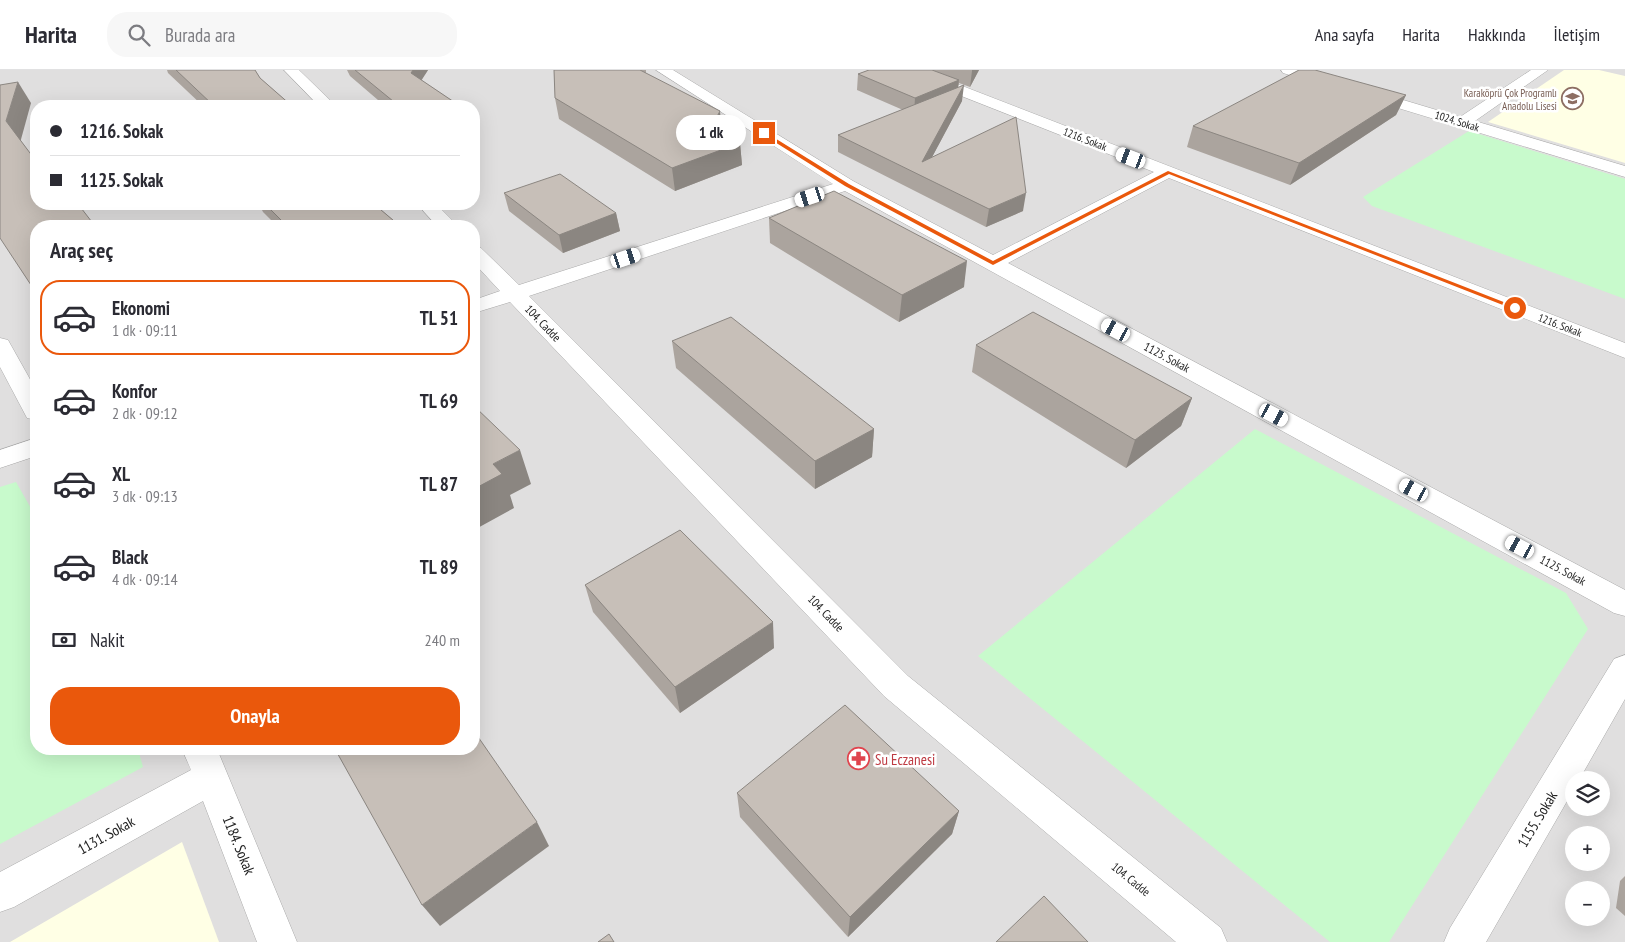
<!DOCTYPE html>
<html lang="tr">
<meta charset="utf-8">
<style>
body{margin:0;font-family:"PT Sans Narrow",sans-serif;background:#f7f7f7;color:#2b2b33;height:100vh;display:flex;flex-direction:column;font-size:19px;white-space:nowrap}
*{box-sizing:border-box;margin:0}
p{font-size:16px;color:#7c7c81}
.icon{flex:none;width:28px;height:28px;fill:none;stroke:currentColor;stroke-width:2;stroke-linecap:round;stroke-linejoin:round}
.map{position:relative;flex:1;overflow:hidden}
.sheet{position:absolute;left:30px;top:150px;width:450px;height:535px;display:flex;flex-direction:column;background:#fff;border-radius:20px;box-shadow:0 5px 20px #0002}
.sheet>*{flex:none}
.guide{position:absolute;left:30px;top:30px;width:450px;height:110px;border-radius:20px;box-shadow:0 5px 20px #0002;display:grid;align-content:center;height:110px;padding:0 20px;background:#fff}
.buttons{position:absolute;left:1565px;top:701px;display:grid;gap:10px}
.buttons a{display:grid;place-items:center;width:45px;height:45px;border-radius:50%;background:#fff;box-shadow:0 5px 20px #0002;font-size:25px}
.end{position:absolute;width:22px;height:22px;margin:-11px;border:6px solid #ea580c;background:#fff;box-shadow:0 0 0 2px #fff}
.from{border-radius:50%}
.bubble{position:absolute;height:35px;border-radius:18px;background:#fff;box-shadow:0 5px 20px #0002;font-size:16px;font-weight:700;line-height:35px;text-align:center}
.car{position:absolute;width:15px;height:30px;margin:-15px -8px;border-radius:6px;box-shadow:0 0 4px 1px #0007;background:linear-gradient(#fff 24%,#345 0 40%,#fff 0 76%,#345 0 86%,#fff 0)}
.guide b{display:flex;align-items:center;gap:18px;height:48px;font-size:19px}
.guide b+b{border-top:1px solid #e1e1e2}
.guide i{width:12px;height:12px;background:#2b2b33}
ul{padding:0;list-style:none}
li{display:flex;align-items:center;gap:15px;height:75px;margin:0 10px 8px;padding:0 10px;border:2px solid transparent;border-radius:20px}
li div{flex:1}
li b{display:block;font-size:19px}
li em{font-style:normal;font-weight:700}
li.current{border-color:#ea580c}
li>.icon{width:45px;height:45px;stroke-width:1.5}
h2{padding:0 20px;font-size:22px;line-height:60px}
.pay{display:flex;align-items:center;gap:12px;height:55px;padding:0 20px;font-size:19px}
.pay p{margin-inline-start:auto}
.cta{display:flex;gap:10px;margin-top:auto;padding:10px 20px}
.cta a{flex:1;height:58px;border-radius:20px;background:#ea580c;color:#fff;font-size:20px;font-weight:700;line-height:58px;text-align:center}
header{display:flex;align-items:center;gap:30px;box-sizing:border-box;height:70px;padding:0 25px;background:#fff;border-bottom:1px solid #e1e1e2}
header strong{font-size:24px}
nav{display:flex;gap:28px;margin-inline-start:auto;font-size:18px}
.search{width:350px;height:45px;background:#f7f7f7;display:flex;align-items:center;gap:12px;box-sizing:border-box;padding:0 18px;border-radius:20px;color:#7c7c81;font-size:19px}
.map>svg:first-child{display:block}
</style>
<header>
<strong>Harita</strong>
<div class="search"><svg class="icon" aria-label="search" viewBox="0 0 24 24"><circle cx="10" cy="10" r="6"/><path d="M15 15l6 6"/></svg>Burada ara</div>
<nav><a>Ana sayfa</a><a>Harita</a><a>Hakkında</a><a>İletişim</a></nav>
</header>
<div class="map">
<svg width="1625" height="872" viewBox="0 0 1625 872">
<rect width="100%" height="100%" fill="#f2efe9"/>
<path fill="#e0dfdf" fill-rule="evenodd" d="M0,0H1625V872H0ZM36,36H474V134H36ZM36,156H474V679H36ZM1574,710H1601V738H1574ZM1574,765H1601V792H1574ZM1574,820H1601V848H1574Z"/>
<g fill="#ffffe5">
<path d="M1564,0H1599L1625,6V93L1488,52Z"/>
<path d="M182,772L219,872H10Z"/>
</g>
<g fill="#c8facc">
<path d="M1469,61L1625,109V229L1372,136L1363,127Z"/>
<path d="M1255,359L1566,523L1588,559L1389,872H1330L978,586Z"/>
<path d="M16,412L36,447V679H138L143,697L0,774V417Z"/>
</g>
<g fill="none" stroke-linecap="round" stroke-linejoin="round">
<defs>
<g id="minor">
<path d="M284,0H299L336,36H319Z"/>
<path d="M656,0H673L853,111L993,185L1154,102L903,3L901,0H921L1625,273V288L1169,108L1008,193L1625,520V546L1614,543L845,121L529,226L908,606L1221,858L1227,872H1176L884,626L510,232L474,243V230L500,221L474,193V176L481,178L519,215L833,114Z"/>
<path d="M1281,0H1303L1460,47L1531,0H1548L1475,51L1625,96V107L1283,3Z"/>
<path d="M417,134H436L458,156H437Z"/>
<path d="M0,268L8,270L36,320V350L27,348L0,297Z"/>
<path d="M36,368V386L0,398V380Z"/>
<path d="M1625,585V629L1579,710H1574V719L1486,872H1444L1450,858L1614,589Z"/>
<path d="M182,679H217L297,872H257L203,731L14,837L0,842V802L191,700Z"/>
</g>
</defs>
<use href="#minor" stroke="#a9a9a9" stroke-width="1"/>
<use href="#minor" fill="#fff" fill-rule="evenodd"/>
</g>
<g fill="#aba49e">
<path d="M167,0H255L260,8L292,36H203L168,3Z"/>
<path d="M347,0H428L421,10L460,36H385L350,6Z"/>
<path d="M554,0H646V3L721,63L740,73L742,95L675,121L559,49L555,28Z"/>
<path d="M869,0H979L970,17L959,13L958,18L962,31L932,87L1023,141L986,157L838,82V65L903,40L857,20L858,4Z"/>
<path d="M1406,25L1396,45L1290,115L1187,77L1193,56Z"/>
<path d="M504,123L616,143L620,161L563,183L509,141Z"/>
<path d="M259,134H374L400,156H277L263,142Z"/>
<path d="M769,148L964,217L899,252L770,173Z"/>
<path d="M672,271L874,359L872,387L815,419L676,298Z"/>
<path d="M976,275L1192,328L1181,356L1126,398L972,302Z"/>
<path d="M585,515L774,578L680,643L593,542Z"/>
<path d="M737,723L959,741L952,764L848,867L740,747Z"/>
<path d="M1625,806V846L1616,838L1620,811Z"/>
</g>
<g fill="#8b8681">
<path d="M413,0H428L416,19L411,3Z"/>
<path d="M972,0H979L970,17L972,1Z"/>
<path d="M959,10L957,26L914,44L915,28Z"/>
<path d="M18,12L31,33L20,73L6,51Z"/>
<path d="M964,15L962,31L922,106V92Z"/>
<path d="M1406,25L1396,45L1290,115L1299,93Z"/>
<path d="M720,41L722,63L713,80L711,58Z"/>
<path d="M740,73L742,95L675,121L672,98Z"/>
<path d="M1026,123L1023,141L986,157L989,139Z"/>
<path d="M616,143L620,161L563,183L559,165Z"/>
<path d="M967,191L964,217L899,252L902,225Z"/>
<path d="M1192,328L1181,356L1126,398L1135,370Z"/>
<path d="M874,359L872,387L815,419V391Z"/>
<path d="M520,380L531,414L510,425L514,438L474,460V419L493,394Z"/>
<path d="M773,552L774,578L680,643L675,617Z"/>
<path d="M959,741L952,764L848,867L850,847Z"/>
<path d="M537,752L549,776L440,856L422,835Z"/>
</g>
<g fill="#c7bfb8" stroke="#8b8681">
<path d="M176,0H255L260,8L292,36H214Z"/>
<path d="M355,0H413L411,3L460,36H399Z"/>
<path d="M554,0H640L720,41L711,58L740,73L672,98L555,28Z"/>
<path d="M869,0H932L959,10L915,28L858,4Z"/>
<path d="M1299,0H1315L1406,25L1299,93L1193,56Z"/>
<path d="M18,12L6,51L36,91V134H78L95,156H36V222L29,212L0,168V15Z"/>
<path d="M964,15L922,92L1016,47L1026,123L989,139L838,65Z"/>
<path d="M560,104L616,143L559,165L504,123Z"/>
<path d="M834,121L967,191L902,225L769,148Z"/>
<path d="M265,134H374L400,156H287Z"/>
<path d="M1033,242L1192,328L1135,370L976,275Z"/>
<path d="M731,247L874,359L815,391L672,271Z"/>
<path d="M474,336L520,380L493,394L502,404L474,419Z"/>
<path d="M680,460L773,552L675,617L585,515Z"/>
<path d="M845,635L959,741L850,847L737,723Z"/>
<path d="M474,661L537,752L422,835L335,679H474Z"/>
<path d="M1044,826L1088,872H996Z"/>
<path d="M609,864L614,872H598Z"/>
</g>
<path fill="#ea580c" d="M762,62H765L849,114L993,191L1168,101L1519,238L1513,239L1169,104L993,195L845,116L762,64Z"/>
<defs>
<symbol id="school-ring" viewBox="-11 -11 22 22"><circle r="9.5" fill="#fff" stroke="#8d6e63" stroke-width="1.5"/><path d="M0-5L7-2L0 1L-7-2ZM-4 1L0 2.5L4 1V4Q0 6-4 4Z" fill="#8d6e63"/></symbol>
<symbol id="pharmacy-ring" viewBox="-11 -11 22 22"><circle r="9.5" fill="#fff" stroke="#e0444e" stroke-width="1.5"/><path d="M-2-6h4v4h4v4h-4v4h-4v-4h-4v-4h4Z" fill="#e0444e"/></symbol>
</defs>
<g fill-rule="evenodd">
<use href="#school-ring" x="1560" y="16" width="25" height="25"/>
<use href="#pharmacy-ring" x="846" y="676" width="25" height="25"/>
</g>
<g text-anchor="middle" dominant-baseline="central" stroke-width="5" stroke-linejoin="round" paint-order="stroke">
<g font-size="11" fill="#785e54" stroke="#fff" text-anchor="end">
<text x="1557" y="23">Karaköprü Çok Programlı<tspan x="1557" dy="13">Anadolu Lisesi</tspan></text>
</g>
<g font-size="11" fill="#222" stroke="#fff">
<text transform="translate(1457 51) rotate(17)">1024. Sokak</text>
<text transform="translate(1085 69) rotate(21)">1216. Sokak</text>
<text transform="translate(1560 255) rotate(21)">1216. Sokak</text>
</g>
<g font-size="12" fill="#222" stroke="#fff">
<text transform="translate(543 253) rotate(46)">104. Cadde</text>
<text transform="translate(1167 287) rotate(28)">1125. Sokak</text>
<text transform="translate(1563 500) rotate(28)">1125. Sokak</text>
<text transform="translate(826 543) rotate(46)">104. Cadde</text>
<text transform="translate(1131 809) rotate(39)">104. Cadde</text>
</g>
<g font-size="15" fill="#be3a42" stroke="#fff" text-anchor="start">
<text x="875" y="689">Su Eczanesi</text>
</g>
<g font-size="15" fill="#222" stroke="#fff">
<text transform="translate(1537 749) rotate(-59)">1155. Sokak</text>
<text transform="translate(106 765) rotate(-29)">1131. Sokak</text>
<text transform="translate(239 775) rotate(68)">1184. Sokak</text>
</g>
</g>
</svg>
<div class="buttons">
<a><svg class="icon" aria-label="layers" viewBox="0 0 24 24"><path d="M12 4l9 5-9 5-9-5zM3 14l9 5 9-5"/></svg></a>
<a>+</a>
<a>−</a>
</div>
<i class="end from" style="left:1515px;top:238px"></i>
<i class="end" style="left:764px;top:63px"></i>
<div class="bubble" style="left:676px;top:45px;width:70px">1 dk</div>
<i class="car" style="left:1131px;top:88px;rotate:291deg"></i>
<i class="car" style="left:810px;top:127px;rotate:252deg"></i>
<i class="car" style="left:626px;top:188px;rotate:72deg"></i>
<i class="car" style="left:1116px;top:260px;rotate:298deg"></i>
<i class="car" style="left:1274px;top:345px;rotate:118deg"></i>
<i class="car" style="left:1414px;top:420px;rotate:298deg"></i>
<i class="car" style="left:1520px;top:477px;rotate:298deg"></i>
<div class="guide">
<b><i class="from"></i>1216. Sokak</b>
<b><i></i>1125. Sokak</b>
</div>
<section class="sheet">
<h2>Araç seç</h2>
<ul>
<li class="current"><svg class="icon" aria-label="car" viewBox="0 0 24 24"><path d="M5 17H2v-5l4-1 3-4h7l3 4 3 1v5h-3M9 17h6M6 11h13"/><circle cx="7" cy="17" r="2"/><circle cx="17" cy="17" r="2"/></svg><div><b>Ekonomi</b><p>1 dk · 09:11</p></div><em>TL 51</em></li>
<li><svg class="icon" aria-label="car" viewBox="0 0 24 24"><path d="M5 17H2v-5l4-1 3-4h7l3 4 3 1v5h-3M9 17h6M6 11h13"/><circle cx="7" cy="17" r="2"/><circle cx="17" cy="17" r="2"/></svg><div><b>Konfor</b><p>2 dk · 09:12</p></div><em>TL 69</em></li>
<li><svg class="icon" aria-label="car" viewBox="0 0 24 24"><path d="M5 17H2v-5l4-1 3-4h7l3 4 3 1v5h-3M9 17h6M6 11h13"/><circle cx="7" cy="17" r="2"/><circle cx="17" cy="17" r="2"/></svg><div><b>XL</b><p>3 dk · 09:13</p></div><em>TL 87</em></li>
<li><svg class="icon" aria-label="car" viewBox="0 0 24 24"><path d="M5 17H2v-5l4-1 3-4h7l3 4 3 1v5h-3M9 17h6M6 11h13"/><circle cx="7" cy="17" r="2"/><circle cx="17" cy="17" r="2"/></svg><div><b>Black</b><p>4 dk · 09:14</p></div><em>TL 89</em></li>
</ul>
<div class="pay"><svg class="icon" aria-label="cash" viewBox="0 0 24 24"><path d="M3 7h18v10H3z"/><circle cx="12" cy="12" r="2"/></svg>Nakit<p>240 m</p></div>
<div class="cta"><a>Onayla</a></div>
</section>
</div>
